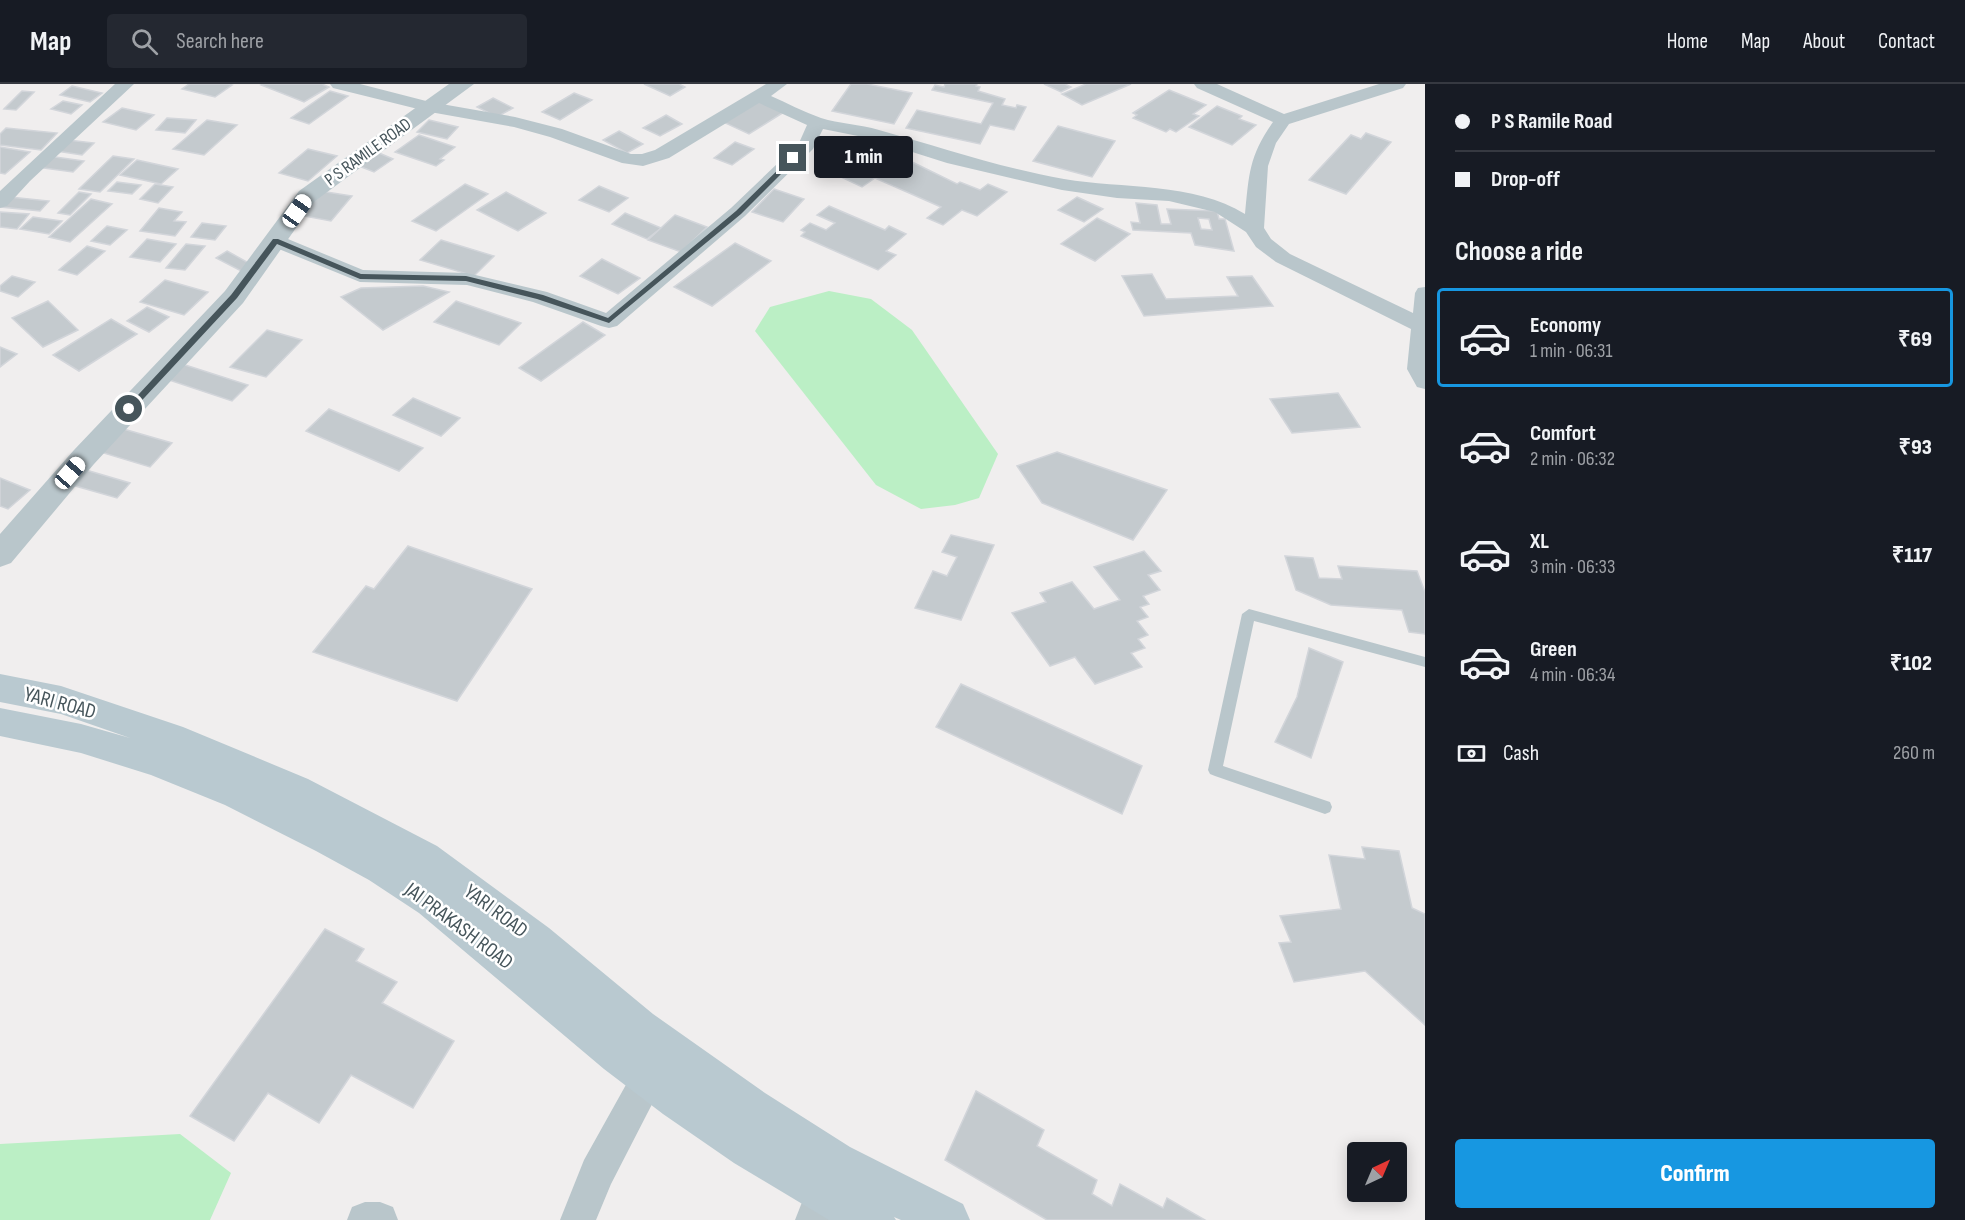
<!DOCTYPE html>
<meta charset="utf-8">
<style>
body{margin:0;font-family:"Sofia Sans Condensed",sans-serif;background:#242831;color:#f1f3f6;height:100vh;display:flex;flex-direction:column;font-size:22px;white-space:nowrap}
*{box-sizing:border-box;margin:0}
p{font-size:20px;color:#9ea1a6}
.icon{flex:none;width:33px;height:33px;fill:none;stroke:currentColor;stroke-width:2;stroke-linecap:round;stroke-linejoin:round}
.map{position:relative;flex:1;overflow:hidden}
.sheet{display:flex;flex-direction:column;background:#171b24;width:540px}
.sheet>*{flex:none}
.top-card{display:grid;align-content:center;height:132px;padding:0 30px;background:#171b24}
.needle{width:39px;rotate:44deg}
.controls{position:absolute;left:1347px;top:1058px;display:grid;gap:12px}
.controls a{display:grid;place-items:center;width:60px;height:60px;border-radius:6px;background:#171b24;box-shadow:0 3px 15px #0003;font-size:30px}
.end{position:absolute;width:27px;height:27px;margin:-14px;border:8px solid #46555b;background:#fff;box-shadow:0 0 0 3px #fff}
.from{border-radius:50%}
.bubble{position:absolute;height:42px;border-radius:6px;background:#171b24;box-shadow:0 3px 15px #0003;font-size:20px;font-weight:800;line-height:42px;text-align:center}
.car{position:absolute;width:18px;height:36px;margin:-18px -9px;border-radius:8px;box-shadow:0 0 4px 2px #0007;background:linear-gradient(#fff 24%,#345 0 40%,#fff 0 76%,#345 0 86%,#fff 0)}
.top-card b{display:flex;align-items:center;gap:21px;height:57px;font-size:22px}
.top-card b+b{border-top:2px solid #363941}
.top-card i{width:15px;height:15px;background:#f1f3f6}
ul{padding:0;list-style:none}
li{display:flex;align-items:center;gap:18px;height:99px;margin:0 12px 9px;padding:0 18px;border:3px solid transparent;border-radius:6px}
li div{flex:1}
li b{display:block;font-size:22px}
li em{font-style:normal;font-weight:800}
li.selected{border-color:#1797e1}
li>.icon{width:54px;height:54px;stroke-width:1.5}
h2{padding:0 30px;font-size:27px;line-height:72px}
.pay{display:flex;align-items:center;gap:15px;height:66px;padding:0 30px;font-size:22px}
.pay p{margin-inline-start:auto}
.primary-button{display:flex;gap:12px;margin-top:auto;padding:12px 30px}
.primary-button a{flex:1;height:69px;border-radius:6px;background:#1797e1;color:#fff;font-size:24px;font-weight:800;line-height:69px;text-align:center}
header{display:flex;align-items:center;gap:36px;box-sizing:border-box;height:84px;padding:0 30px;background:#171b24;border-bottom:2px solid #363941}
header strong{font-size:28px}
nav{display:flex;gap:33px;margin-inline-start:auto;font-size:21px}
.search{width:420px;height:54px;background:#242831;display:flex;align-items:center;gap:15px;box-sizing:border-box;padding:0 21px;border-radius:6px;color:#9ea1a6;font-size:22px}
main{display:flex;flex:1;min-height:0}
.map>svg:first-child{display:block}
</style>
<header>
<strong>Map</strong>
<div class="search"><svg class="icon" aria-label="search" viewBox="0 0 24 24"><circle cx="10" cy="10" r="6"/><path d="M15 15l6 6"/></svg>Search here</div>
<nav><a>Home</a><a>Map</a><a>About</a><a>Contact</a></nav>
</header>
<main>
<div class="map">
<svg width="1425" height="1136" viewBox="0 0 1425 1136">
<rect width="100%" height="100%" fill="#f0eeee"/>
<g fill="#bbefc5">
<path d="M829,207L871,215L912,246L998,370L979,414L955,421L921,425L876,401L755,247L770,223Z"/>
<path d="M180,1050L231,1089L210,1136H0V1060Z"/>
</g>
<g fill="#c4cace" stroke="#d2d5da" stroke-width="1.5" fill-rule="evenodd">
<path d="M189,0H228L232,1L215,13L182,5Z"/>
<path d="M263,0H322L329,3L304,18L261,1Z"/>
<path d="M644,0H679L685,3L670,12Z"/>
<path d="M851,0H867L912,9L894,40L832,27Z"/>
<path d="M945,0H977L976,2L980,3L978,7L1005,15L1002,21L1016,24L1017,21L1026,23L1014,46L990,41L980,60L906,44L917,26L981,40L993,19L932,6L935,1L944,3Z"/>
<path d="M1044,0H1065L1071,3L1061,8Z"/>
<path d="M1086,0H1131L1082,21L1062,10Z"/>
<path d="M72,2L102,9L90,18L60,11Z"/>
<path d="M1169,6L1206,21L1193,30L1199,32L1176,48L1170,45L1166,48L1133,34L1137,31L1133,29Z"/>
<path d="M22,7L34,8L16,26L4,25Z"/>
<path d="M330,7L348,12L309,40L291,34Z"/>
<path d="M574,9L592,16L560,36L542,28Z"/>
<path d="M493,14L513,24L497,33L477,23Z"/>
<path d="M757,15L784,28L749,50L721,37Z"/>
<path d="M63,17L82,21L71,30L51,25Z"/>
<path d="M1217,22L1242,32L1239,35L1256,41L1232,61L1189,43Z"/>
<path d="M122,24L154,31L136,46L103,38Z"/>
<path d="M666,31L682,40L660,52L643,44Z"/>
<path d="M167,34L196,36L185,49L156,46Z"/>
<path d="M207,36L237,41L204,71L173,65Z"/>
<path d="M429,36L458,43L447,55L417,48Z"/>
<path d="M1058,42L1115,57L1092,93L1033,77Z"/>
<path d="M6,44L57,49L41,66L0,61V50Z"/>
<path d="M619,47L643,60L627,69L603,56Z"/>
<path d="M1366,49L1391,58L1346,110L1309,96L1351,51L1361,55Z"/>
<path d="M419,51L455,63L440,75L444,76L436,82L395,68Z"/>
<path d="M68,56L94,59L82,71L56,67Z"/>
<path d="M735,58L754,65L732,81L714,74Z"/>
<path d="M0,63L30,68L5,90L0,89Z"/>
<path d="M860,63L889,76L894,73L908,79L910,77L957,100L960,98L980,106L988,100L1007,108L977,132L962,126L943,141L927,134L941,123L875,94L862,103L826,86Z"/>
<path d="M308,65L337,72L308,97L279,89Z"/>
<path d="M379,69L393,75L374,88L359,82Z"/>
<path d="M48,72L84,77L73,88L36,83Z"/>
<path d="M113,72L134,75L100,108L79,105Z"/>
<path d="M137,76L178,85L161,100L120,91Z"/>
<path d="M117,98L141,101L132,110L108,107Z"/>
<path d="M155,100L173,103L158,119L140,115Z"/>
<path d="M465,100L488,110L436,147L412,137Z"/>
<path d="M599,102L628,114L609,128L579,116Z"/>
<path d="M774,105L804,115L783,138L752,128Z"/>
<path d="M320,107L352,112L331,137L299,131Z"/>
<path d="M79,108L91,110L70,131L58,129Z"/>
<path d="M506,108L546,129L518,147L477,126Z"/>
<path d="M10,113L49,117L40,127L1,123Z"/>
<path d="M1077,113L1103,125L1084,138L1058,126Z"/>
<path d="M91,115L112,120L70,158L49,153Z"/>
<path d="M1136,119L1157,121L1161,140H1171L1167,125L1217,127L1219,135H1225L1234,167L1195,161L1191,149L1133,146L1131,138L1140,139ZM1198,134L1209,135L1212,146L1201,145Z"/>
<path d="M829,122L885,146L889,142L906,150L886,167L896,171L878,186L801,152L805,148L801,146L810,139L826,146L835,139L817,131Z"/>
<path d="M159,124L182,128L174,137L186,138L175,152L140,147Z"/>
<path d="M0,128L29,130L17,145L0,143Z"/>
<path d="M625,129L661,144L647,155L612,140Z"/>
<path d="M675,131L707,143L681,168L648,156Z"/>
<path d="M33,133L62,137L49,150L20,145Z"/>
<path d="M1097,134L1130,150L1095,177L1061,160Z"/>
<path d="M202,139L226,142L215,156L191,153Z"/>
<path d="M107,142L127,146L110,161L91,157Z"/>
<path d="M147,155L176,160L160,178L130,173Z"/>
<path d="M441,156L494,172L474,192L420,176Z"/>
<path d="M735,159L771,177L712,222L674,203Z"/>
<path d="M186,160L205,162L185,186L166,184Z"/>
<path d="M87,162L105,167L77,191L59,186Z"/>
<path d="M227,167L256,183L245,189L216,174Z"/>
<path d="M602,175L640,194L618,210L580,192Z"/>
<path d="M1152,190L1166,215L1238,212L1227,193L1252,192L1273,222L1144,232L1122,192Z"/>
<path d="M12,192L35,198L18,213L0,207V202Z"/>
<path d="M165,196L208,208L184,231L140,218Z"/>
<path d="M423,202L449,208L383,246L341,213L361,204Z"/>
<path d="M48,217L78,246L43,263L12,234Z"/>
<path d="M456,217L521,239L499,261L434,238Z"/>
<path d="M147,223L169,233L149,248L127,237Z"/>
<path d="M111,235L137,250L79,287L53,271Z"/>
<path d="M583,238L605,251L541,297L519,284Z"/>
<path d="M267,246L302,256L266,293L230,283Z"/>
<path d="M0,263L17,270L0,283Z"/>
<path d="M179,279L248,301L232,317L163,294Z"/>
<path d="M1338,309L1360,343L1292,349L1270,315Z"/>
<path d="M413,314L460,334L441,352L393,331Z"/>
<path d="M329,325L423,364L399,387L306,347Z"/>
<path d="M120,344L172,359L150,383L97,367Z"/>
<path d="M1057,368L1167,406L1133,456L1042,419L1017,382Z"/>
<path d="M86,386L130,399L117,414L72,401Z"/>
<path d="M0,394L30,406L8,425L0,422Z"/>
<path d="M951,451L994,461L961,536L915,524L933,487L947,492L957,473L942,468Z"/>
<path d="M408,462L532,505L457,617L313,568L366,502L374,505Z"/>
<path d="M1144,467L1161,487L1148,491L1160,506L1143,512L1149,520L1140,523L1148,533L1137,537L1148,551L1138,555L1145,564L1131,569L1142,583L1095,600L1075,573L1050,582L1012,529L1046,518L1040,509L1072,498L1094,525L1120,516L1094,483Z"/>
<path d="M1285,472L1313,474L1319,494L1342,495L1338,482L1417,487L1425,508V550L1409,548L1402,526L1331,521L1296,506Z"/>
<path d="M1309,564L1343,578L1311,674L1275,658L1297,613Z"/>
<path d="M961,600L1142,682L1122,730L936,643Z"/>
<path d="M1362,763L1399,767L1412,824L1425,830V941L1365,887L1294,898L1279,859L1291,858L1280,832L1341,825L1329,771L1365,775Z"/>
<path d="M325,845L364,865L356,877L397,898L382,919L454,957L413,1024L351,991L319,1039L268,1009L234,1057L190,1032Z"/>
<path d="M976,1007L1044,1046L1037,1062L1097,1096L1092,1110L1112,1122L1120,1100L1163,1124L1167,1114L1205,1136H1047L945,1076Z"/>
</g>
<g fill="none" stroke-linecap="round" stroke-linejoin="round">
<path fill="#b9c6cb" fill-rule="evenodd" d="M1249,525L1425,573V583L1254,537L1223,682L1330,718L1332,723L1330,728L1325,730L1215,692L1210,690L1208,686L1242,530Z"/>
<g fill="#b9c6cb" fill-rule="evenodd">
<path d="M115,0H134L30,97L7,122L0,124V107Z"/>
<path d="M330,0H360L430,18L515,33L562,45L631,70H642L655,66L766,0H787L771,12C787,19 804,28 821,34C839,40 860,40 879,46C940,63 1001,84 1064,95C1122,105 1194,98 1245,130C1249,90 1249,72 1273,38L1197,4L1194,0H1217L1284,30L1379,0H1406L1403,4L1289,40L1276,59L1268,82L1264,144L1271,155L1290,170L1413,229L1415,209L1418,204L1425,203V305L1417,303L1407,285L1411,245L1276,178L1256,163L1246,148L1215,128L1169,117L1117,114L1062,106L947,79L868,54L823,45L813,65L745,132L617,242L609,244L601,242L533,218L467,201L360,198L269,161L266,157L269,153H283L363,186L467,189L547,208L606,229L731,124L799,59L807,41L759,19L669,74L643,82L622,79L550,53L514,43L430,28L333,4Z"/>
<path d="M649,976L661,981L666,993L611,1100L596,1136H560L584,1076L637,981Z"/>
<path d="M830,1075L843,1080L848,1093L831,1136H795L817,1080Z"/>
<path d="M365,1118H380L393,1123L398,1136H347L352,1123Z"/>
</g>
<path fill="#b9c6cb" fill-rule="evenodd" d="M449,0H474L315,117L243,219L94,380L11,479L0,483V450L74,366L225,207L299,107Z"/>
<path fill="#b9c9d0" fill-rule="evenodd" d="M0,590L61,602L183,643L308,695L437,762L549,844L653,930L765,1009L850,1063L963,1120L970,1136H901L894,1133L896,1136H829L734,1079L663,1030L604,985L419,829L369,796L316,767L225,721L151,691L81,669L0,652V624L81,640L130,654L61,630L0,618Z"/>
</g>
<path fill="#46555b" d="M791,73L797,74L741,130L609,239L537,215L466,197L360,195L277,160L237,214L132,327L125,325L231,211L273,155H278L361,190L466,192L543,211L608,234L736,127Z"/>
<g text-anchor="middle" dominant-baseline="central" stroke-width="5" stroke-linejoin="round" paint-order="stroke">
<g font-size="18" fill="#46555b" stroke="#fff">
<text transform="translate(368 68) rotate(-36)">P S RAMILE ROAD</text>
</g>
<g font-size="21" fill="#46555b" stroke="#fff">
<text transform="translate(60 619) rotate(15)">YARI ROAD</text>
<text transform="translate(496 827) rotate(37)">YARI ROAD</text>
<text transform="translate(459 842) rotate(37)">JAI PRAKASH ROAD</text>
</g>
</g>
</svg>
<div class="controls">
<a><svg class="needle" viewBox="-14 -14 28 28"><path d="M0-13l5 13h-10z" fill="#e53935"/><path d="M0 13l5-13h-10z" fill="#9ea1a6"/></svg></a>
</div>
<i class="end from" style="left:129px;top:325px"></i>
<i class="end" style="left:793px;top:74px"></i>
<div class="bubble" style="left:814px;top:52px;width:99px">1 min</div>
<i class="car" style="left:297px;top:127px;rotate:35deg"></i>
<i class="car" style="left:70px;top:389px;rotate:41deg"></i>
</div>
<section class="sheet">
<div class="top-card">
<b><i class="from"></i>P S Ramile Road</b>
<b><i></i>Drop-off</b>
</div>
<h2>Choose a ride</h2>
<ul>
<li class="selected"><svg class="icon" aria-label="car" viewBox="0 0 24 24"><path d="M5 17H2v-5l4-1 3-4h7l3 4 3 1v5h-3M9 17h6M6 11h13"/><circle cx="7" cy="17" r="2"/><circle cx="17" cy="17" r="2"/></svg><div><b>Economy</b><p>1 min · 06:31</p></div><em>₹69</em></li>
<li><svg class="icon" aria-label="car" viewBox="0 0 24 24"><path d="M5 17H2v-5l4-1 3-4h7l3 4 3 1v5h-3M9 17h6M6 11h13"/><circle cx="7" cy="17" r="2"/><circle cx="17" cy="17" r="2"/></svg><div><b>Comfort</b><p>2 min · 06:32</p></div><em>₹93</em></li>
<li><svg class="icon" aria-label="car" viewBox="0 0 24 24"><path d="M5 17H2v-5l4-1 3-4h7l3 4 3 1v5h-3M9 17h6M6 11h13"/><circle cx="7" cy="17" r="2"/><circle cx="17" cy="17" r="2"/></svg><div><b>XL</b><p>3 min · 06:33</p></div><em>₹117</em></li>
<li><svg class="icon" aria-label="car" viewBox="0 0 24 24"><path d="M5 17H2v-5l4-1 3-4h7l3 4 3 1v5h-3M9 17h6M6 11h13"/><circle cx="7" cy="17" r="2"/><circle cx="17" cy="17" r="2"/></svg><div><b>Green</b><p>4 min · 06:34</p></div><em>₹102</em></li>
</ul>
<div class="pay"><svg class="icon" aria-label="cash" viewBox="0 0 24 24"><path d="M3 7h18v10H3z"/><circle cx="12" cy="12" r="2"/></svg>Cash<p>260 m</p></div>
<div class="primary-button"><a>Confirm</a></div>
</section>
</main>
